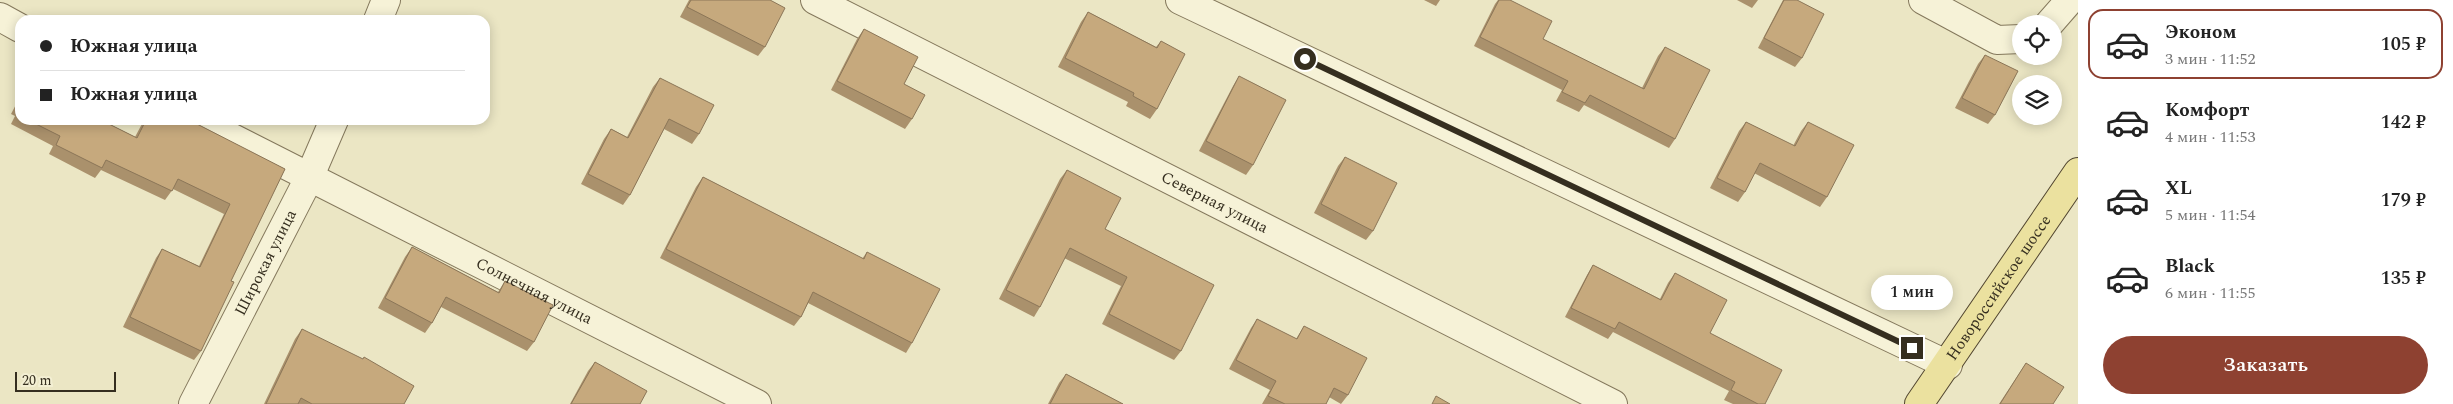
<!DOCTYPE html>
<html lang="ru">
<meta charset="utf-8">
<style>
body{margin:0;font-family:Spectral,serif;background:#f2f2f2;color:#222;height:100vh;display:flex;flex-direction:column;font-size:19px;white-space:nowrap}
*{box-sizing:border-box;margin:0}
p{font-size:16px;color:#767676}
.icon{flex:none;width:28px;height:28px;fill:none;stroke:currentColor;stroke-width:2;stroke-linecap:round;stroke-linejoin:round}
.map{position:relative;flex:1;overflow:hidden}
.sheet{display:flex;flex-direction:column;background:#fff;width:375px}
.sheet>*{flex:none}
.banner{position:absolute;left:15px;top:15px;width:475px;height:110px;border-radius:15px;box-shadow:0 2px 12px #0003;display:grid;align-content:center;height:110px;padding:0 25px;background:#fff}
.controls{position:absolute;left:2012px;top:15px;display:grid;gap:10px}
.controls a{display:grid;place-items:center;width:50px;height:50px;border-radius:50%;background:#fff;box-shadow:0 2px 12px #0003;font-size:25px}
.scale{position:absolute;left:15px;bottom:12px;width:101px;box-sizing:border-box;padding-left:5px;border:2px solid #352e1f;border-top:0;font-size:14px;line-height:18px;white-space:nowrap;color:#352e1f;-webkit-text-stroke:4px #f3efd3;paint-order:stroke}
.end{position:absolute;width:22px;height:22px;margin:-11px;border:6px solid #352e1f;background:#fff;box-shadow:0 0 0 2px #fff}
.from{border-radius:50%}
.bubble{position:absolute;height:35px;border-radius:18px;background:#fff;box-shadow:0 2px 12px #0003;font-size:16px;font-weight:600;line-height:35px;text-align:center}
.banner b{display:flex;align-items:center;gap:18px;height:48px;font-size:19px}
.banner b+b{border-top:1px solid #e0e0e0}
.banner i{width:12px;height:12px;background:#222}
ul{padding:9px 0 0;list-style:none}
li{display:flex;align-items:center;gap:15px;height:70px;margin:0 10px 8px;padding:0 15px;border:2px solid transparent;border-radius:15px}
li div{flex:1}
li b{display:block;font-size:19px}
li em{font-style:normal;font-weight:600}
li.active{border-color:#8e4131}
li>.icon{width:45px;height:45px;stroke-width:1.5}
.button{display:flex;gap:10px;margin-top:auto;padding:10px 25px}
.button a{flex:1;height:58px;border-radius:30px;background:#8e4131;color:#fff;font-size:20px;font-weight:600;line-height:58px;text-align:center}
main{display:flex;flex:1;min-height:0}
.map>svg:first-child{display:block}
</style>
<main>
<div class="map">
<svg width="2078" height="404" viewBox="0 0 2078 404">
<rect width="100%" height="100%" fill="#ebe6c4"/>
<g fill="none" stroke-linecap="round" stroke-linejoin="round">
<defs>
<g id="minor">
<path id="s1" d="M815,0L1613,404"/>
<path d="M1180,0L1948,365"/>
<path d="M1923,0L1997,40L2021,39"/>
<path d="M0,17L20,28"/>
<path d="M378,20L386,0"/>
<path d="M2049,24L2070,0"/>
<path id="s2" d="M197,120L757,404"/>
<path id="s3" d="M193,404L309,178L334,120"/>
</g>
<g id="major">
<path id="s4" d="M1919,404L2078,172"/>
</g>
</defs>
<use href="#minor" stroke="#84785c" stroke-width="30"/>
<use href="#major" stroke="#524630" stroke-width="30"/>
<use href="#minor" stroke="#f6f2d7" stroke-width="28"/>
<use href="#major" stroke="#ebe19f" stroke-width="28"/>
</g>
<g fill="#aa916c">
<path d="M689,0H770L765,47L758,56L680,17Z"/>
<path d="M1424,0H1440L1436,6Z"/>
<path d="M1498,0H1510L1543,39L1642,88L1658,56L1665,47L1675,139L1669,148L1584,105L1579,112L1556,101L1562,90L1474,46L1495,4Z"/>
<path d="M1737,0H1758L1752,8Z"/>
<path d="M1783,0H1797L1802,58L1795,67L1758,48Z"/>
<path d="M1088,12L1156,47L1161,41L1157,109L1150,119L1126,106L1128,102L1058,67L1081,22Z"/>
<path d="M864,29L912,119L905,129L831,90L857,39Z"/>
<path d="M1985,55L1995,115L1988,124L1955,108L1978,64Z"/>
<path d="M1239,76L1253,165L1246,175L1199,151L1233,86Z"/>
<path d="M660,78L699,134L692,144L664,129L630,195L623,205L581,184L604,139L611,129L627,137L653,87Z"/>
<path d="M20,97V120H101L135,137L144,120H191L197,124L285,169L231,281L201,351L194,360L123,327L156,258L162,249L199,266L224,214L173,189L165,200L101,170L95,178L49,154L53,146L11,124L15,116L11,114Z"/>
<path d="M1746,122L1793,146L1801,131L1808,122L1827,197L1820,207L1754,173L1745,192L1738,202L1710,188L1739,131Z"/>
<path d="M1345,157L1373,231L1366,240L1314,213L1338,166Z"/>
<path d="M1067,170L1105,229L1181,351L1174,360L1102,324L1121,286L1064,258L1040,307L1034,317L999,299L1060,179Z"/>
<path d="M703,177L862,259L867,252L912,343L906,353L808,303L801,317L794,326L660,258L696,187Z"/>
<path d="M412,247L498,292L505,281L534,342L527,351L441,307L432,323L425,333L378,308L405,257Z"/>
<path d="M1593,265L1660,299L1668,283L1675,273L1710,333L1765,404H1733L1724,400L1729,391L1613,332L1608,339L1565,317L1587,275Z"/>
<path d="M1257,319L1296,339L1304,326L1348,395L1341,404L1329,397L1326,404H1262L1270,390L1229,369L1251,328Z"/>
<path d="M302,329L404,404H264L295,339Z"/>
<path d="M595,362L640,404H570L588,371Z"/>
<path d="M2026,363L2053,404H1999Z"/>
<path d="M1066,374L1123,404H1048L1059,383Z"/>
</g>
<g fill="#c6a97d" stroke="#8b7658">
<path d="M691,0H770L785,8L765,47L687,7Z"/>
<path d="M1499,0H1510L1552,21L1543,39L1644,89L1665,47L1710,70L1675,139L1590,95L1585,103L1562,92L1568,81L1480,37Z"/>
<path d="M1784,0H1797L1824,14L1802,58L1764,38Z"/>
<path d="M1088,12L1157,48L1161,41L1185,54L1157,109L1133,96L1134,93L1065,58Z"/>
<path d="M864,29L918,57L904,84L925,95L912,119L837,81Z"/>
<path d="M1985,55L2018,71L1995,115L1962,98Z"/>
<path d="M1239,76L1286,100L1253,165L1206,141Z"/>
<path d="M660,78L714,105L699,134L669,119L630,195L588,174L611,129L628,138Z"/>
<path d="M20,109V116L17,115Z"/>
<path d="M28,120H101L137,138L146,120H191L197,124L285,169L231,281L234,282L201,351L130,317L162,249L200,267L230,204L178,179L172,191L106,160L102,168L56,145L60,136Z"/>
<path d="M1746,122L1795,146L1808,122L1854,145L1827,197L1760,163L1745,192L1717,178Z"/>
<path d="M1345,157L1397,183L1373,231L1321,204Z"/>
<path d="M1067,170L1121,198L1105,229L1214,285L1181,351L1109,314L1127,277L1070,248L1040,307L1006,290Z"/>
<path d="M703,177L864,259L867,252L940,289L912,343L813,292L801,317L666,249Z"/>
<path d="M412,247L499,293L505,281L553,305L534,342L446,297L432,323L385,298Z"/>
<path d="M1593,265L1661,300L1675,273L1727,300L1710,333L1782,370L1765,404H1758L1731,390L1735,382L1619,322L1615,329L1571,308Z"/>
<path d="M1257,319L1297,339L1304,326L1367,358L1348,395L1334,388L1326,404H1285L1268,396L1276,381L1236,360Z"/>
<path d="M302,329L363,359L364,357L414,386L404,404H312L301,398L298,404H266Z"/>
<path d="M595,362L647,391L640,404H571Z"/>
<path d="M2026,363L2064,387L2053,404H2000Z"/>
<path d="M1066,374L1123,404H1050Z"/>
<path d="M1436,396L1450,404H1432Z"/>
</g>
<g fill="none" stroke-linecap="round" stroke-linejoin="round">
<path stroke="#352e1f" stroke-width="6" d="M1305,59L1912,348"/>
</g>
<g text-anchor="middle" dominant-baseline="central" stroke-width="4.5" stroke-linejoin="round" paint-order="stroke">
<g font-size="16" fill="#352e1f" stroke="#f3efd3">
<text stroke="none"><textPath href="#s1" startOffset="448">Северная улица</textPath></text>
<text stroke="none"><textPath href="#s3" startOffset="159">Широкая улица</textPath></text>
<text stroke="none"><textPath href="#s4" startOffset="141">Новороссийское шоссе</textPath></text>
<text stroke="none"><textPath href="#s2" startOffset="378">Солнечная улица</textPath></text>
</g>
</g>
</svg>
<div class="controls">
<a><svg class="icon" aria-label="locate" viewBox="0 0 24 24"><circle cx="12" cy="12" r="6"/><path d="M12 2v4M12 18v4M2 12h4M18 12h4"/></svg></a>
<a><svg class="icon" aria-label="layers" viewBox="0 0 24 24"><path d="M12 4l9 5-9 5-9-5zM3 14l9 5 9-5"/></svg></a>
</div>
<div class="scale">20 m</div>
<i class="end from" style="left:1305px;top:59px"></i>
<i class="end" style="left:1912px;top:348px"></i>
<div class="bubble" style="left:1871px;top:275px;width:82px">1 мин</div>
<div class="banner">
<b><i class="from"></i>Южная улица</b>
<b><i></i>Южная улица</b>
</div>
</div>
<section class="sheet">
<ul>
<li class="active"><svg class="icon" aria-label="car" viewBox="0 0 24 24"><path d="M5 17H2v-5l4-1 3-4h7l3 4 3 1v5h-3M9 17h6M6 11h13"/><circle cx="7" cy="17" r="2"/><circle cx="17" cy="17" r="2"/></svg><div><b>Эконом</b><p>3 мин · 11:52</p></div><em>105 ₽</em></li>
<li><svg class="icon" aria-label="car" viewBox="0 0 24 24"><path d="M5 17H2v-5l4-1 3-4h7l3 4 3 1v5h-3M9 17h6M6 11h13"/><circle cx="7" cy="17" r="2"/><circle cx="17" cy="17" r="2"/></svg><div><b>Комфорт</b><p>4 мин · 11:53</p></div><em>142 ₽</em></li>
<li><svg class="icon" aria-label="car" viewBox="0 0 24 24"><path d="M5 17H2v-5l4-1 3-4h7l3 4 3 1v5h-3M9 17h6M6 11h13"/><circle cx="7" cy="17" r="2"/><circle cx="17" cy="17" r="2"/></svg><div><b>XL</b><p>5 мин · 11:54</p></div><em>179 ₽</em></li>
<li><svg class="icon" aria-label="car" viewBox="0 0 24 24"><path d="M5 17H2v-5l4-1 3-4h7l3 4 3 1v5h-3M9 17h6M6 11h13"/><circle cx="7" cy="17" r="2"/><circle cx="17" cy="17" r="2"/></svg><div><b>Black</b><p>6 мин · 11:55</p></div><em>135 ₽</em></li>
</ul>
<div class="button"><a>Заказать</a></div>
</section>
</main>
